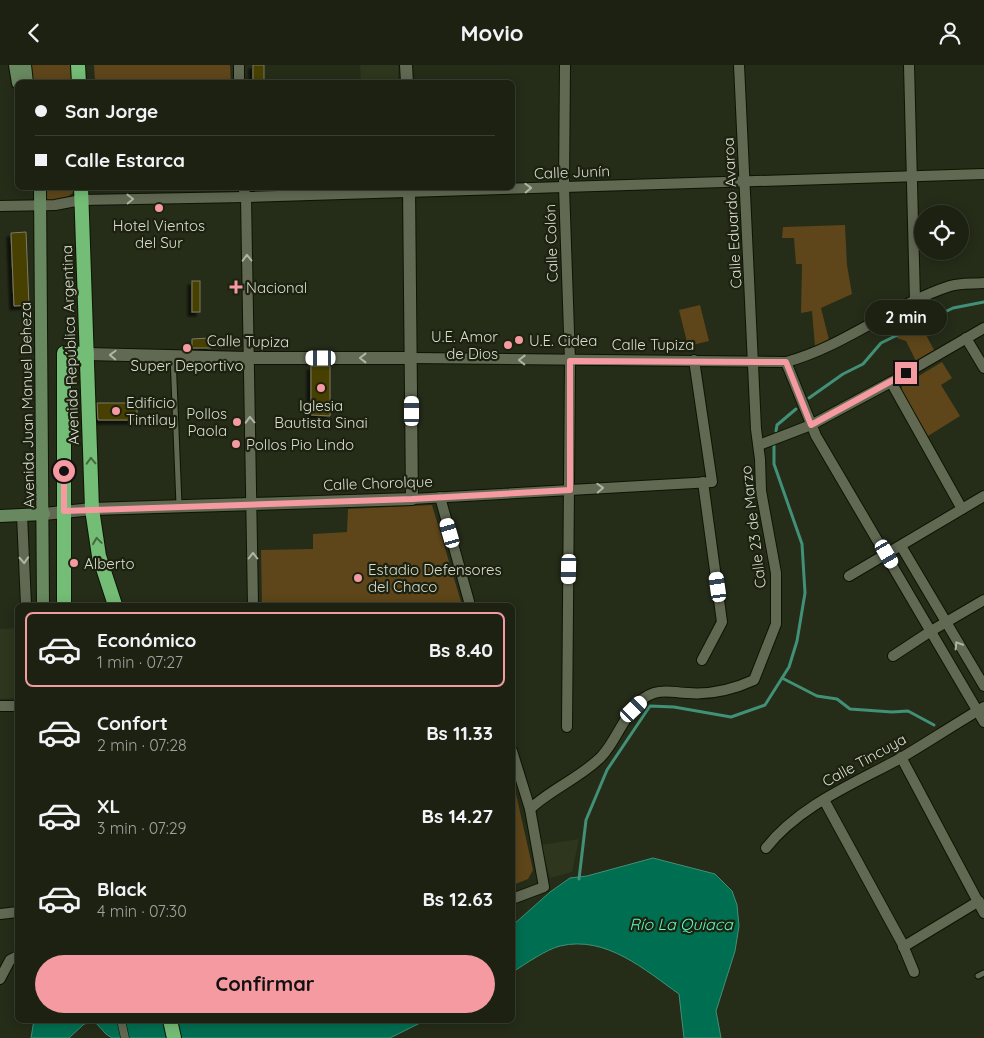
<!DOCTYPE html>
<html lang="es">
<meta charset="utf-8">
<style>
body{margin:0;font-family:Quicksand,sans-serif;background:#292e20;color:#f1f3f6;height:100vh;display:flex;flex-direction:column;font-size:19px;white-space:nowrap}
*{box-sizing:border-box;margin:0}
p{font-size:16px;color:#a0a39f}
.icon{flex:none;width:28px;height:28px;fill:none;stroke:currentColor;stroke-width:2;stroke-linecap:round;stroke-linejoin:round}
.map{position:relative;flex:1;overflow:hidden}
.sheet{position:absolute;left:15px;top:538px;width:500px;height:420px;display:flex;flex-direction:column;background:#1c2112;border-radius:8px;box-shadow:0 2px 12px #0003,0 0 0 1px #3a3e32}
.sheet>*{flex:none}
.banner{position:absolute;left:15px;top:15px;width:500px;height:110px;border-radius:8px;box-shadow:0 2px 12px #0003,0 0 0 1px #3a3e32;display:grid;align-content:center;height:110px;padding:0 20px;background:#1c2112}
.fabs{position:absolute;left:914px;top:140px;display:grid;gap:10px}
.fabs a{display:grid;place-items:center;width:55px;height:55px;border-radius:50%;background:#1c2112;box-shadow:0 2px 12px #0003,0 0 0 1px #3a3e32;font-size:25px}
.end{position:absolute;width:22px;height:22px;margin:-11px;border:6px solid #f49aa0;background:#111;box-shadow:0 0 0 2px #111}
.from{border-radius:50%}
.bubble{position:absolute;height:35px;border-radius:18px;background:#1c2112;box-shadow:0 2px 12px #0003,0 0 0 1px #3a3e32;font-size:16px;font-weight:800;line-height:35px;text-align:center}
.car{position:absolute;width:15px;height:30px;margin:-15px -8px;border-radius:6px;box-shadow:0 0 4px 1px #0007;background:linear-gradient(#fff 24%,#345 0 40%,#fff 0 76%,#345 0 86%,#fff 0)}
.banner b{display:flex;align-items:center;gap:18px;height:48px;font-size:19px}
.banner b+b{border-top:1px solid #3a3e32}
.banner i{width:12px;height:12px;background:#f1f3f6}
ul{padding:9px 0 0;list-style:none}
li{display:flex;align-items:center;gap:15px;height:75px;margin:0 10px 8px;padding:0 10px;border:2px solid transparent;border-radius:8px}
li div{flex:1}
li b{display:block;font-size:19px}
li em{font-style:normal;font-weight:800}
li.on{border-color:#f49aa0}
li>.icon{width:45px;height:45px;stroke-width:1.5}
.cta{display:flex;gap:10px;margin-top:auto;padding:10px 20px}
.cta a{flex:1;height:58px;border-radius:30px;background:#f49aa0;color:#111;font-size:20px;font-weight:800;line-height:58px;text-align:center}
header{display:flex;justify-content:space-between;align-items:center;height:65px;padding:0 20px;background:#1c2112;font-size:22px;font-weight:800}
.map>svg:first-child{display:block}
</style>
<header><svg class="icon" aria-label="back" viewBox="0 0 24 24"><path d="M15 5l-7 7 7 7"/></svg>Movio<svg class="icon" aria-label="person" viewBox="0 0 24 24"><circle cx="12" cy="8" r="4"/><path d="M4 21q1-7 8-7t8 7"/></svg></header>
<div class="map">
<svg width="984" height="973" viewBox="0 0 984 973">
<defs>
<filter id="shadow"><feDropShadow dx="-4" dy="4" stdDeviation="1" flood-color="#0009"/></filter>
</defs>
<rect width="100%" height="100%" fill="#252c18"/>
<g fill="#2e361d">
<path d="M360,0H398V17H361Z"/>
<path d="M17,563V633L0,634V564Z"/>
<path d="M579,774L572,807L550,813L541,780Z"/>
</g>
<g fill="#5e461a">
<path d="M31,0H72L73,17H33Z"/>
<path d="M94,0H230L231,17H95Z"/>
<path d="M45,123H75V126L65,134L47,136Z"/>
<path d="M845,160L847,200L852,229L821,243L829,275L815,282L812,246L801,248L802,199H796L794,173H782L783,162Z"/>
<path d="M700,240L709,276L688,281L679,245Z"/>
<path d="M909,249L917,253L934,285L916,296L906,276L897,273L890,260L900,252Z"/>
<path d="M942,297L952,313L941,320L960,351L928,371L901,327L902,321Z"/>
<path d="M432,440L462,540H262L261,485L313,484V469L347,467L348,444Z"/>
<path d="M512,711L533,805L528,814L513,820Z"/>
</g>
<g fill="#006e51" stroke="#419077">
<path d="M653,793L715,809L732,826L737,840L739,861L735,886L716,946L721,973H684L679,929C645,905 606,870 560,881C547,884 525,899 513,907V860L550,827L570,813L587,811Z"/>
<path d="M34,955H233L283,957L302,955H426L390,973H112L106,969L95,957L84,959L69,973H31Z"/>
</g>
<g fill="none" stroke-linecap="round" stroke-linejoin="round">
<g stroke="#419077" stroke-width="3">
<path d="M809,333L843,309L863,299L881,278L953,243L984,237"/>
<path d="M776,366L777,360L796,344"/>
<path d="M782,613L817,631L837,634L850,644L892,647L908,646L934,660"/>
<path d="M579,814L586,755L607,705L650,641L674,642L731,652L765,640L789,602L797,576L805,528L802,479L774,399V378"/>
</g>
</g>
<g fill="#463f04" stroke="#7d7b63" filter="url(#shadow)">
<rect x="253" y="0" width="11" height="18"/>
<path d="M26,167L29,240L14,241L11,168Z"/>
<rect x="192" y="216" width="8" height="31"/>
<path d="M210,273L211,283H192V274Z"/>
<path d="M311,301H330V351L311,350Z"/>
<path d="M97,338H137V355H98Z"/>
</g>
<g fill="none" stroke-linecap="round" stroke-linejoin="round">
<defs>
<g id="service">
<path d="M173,291L179,440"/>
<path d="M978,911L984,908"/>
</g>
<path id="pedestrian" d="M121,955L125,973"/>
<g id="minor">
<path d="M239,0V18"/>
<path d="M565,0L564,122L570,296L567,662"/>
<path d="M909,0L915,236"/>
<path d="M243,122L246,132L253,540"/>
<path d="M0,141L55,140L81,135L246,132L984,109"/>
<path d="M966,273L984,303"/>
<path d="M412,293L786,297C845,281 892,240 950,221C960,218 973,219 984,218"/>
<path d="M786,297L816,371L984,657"/>
<path d="M891,317L962,444"/>
<path d="M759,380L811,360L891,317L984,263"/>
<path d="M440,432L470,540"/>
<path d="M412,434L712,417L694,295"/>
<path d="M22,450L26,540"/>
<path d="M901,481L984,621"/>
<path d="M849,511L984,431"/>
<path d="M893,591L931,566L984,535"/>
<path d="M702,595L722,557L703,417"/>
<path d="M0,641H18"/>
<path d="M512,686L530,744L544,822L512,834"/>
<path d="M901,692L984,848"/>
<path d="M824,735L902,878L914,907"/>
<path d="M530,744C551,724 580,713 601,692C619,674 627,637 654,628C666,624 676,628 688,628C712,630 732,625 754,615L776,559V508L761,426L760,394L756,364L739,0"/>
<path d="M766,783C799,741 853,719 899,694C928,677 955,659 984,642"/>
<path d="M0,849L18,847"/>
<path d="M903,882L979,836"/>
<path d="M0,914L10,895L18,891"/>
</g>
<g id="tertiary">
<path d="M406,0L407,18"/>
<path d="M87,289L248,293H412"/>
<path d="M44,449L92,444L412,434L409,122"/>
</g>
<g id="secondary">
<path d="M15,0L18,18"/>
<path d="M25,0L27,18"/>
<path d="M40,122L43,540"/>
<path d="M0,451L44,449"/>
</g>
<g id="trunk">
<path d="M78,0L79,18"/>
<path d="M81,122L92,444L99,491L115,540"/>
<path d="M64,540V288L87,289"/>
<path d="M170,955L174,973"/>
</g>
</defs>
<use href="#service" stroke="#0e1403" stroke-width="7"/>
<use href="#pedestrian" stroke="#0e1403" stroke-width="9"/>
<use href="#minor" stroke="#0e1403" stroke-width="12"/>
<use href="#tertiary" stroke="#0e1403" stroke-width="14"/>
<use href="#secondary" stroke="#0e1403" stroke-width="14"/>
<use href="#trunk" stroke="#0e1403" stroke-width="16"/>
<use href="#service" stroke="#616953" stroke-width="5"/>
<use href="#pedestrian" stroke="#616953" stroke-width="8"/>
<use href="#minor" stroke="#616953" stroke-width="10"/>
<use href="#tertiary" stroke="#616953" stroke-width="12"/>
<use href="#secondary" stroke="#688860" stroke-width="12"/>
<use href="#trunk" stroke="#74bd76" stroke-width="14"/>
</g>
<defs><path id="oneway-chevron" d="M-2-3.5L2.5 0L-2 3.5" fill="none" stroke-width="1.6" stroke-linecap="round" stroke-linejoin="round" transform="scale(1.25)"/></defs>
<g stroke="#afb5a5">
<use href="#oneway-chevron" transform="translate(528 123) rotate(-2)"/>
<use href="#oneway-chevron" transform="translate(130 134) rotate(-1)"/>
<use href="#oneway-chevron" transform="translate(247 193) rotate(-91)"/>
<use href="#oneway-chevron" transform="translate(113 290) rotate(-178)"/>
<use href="#oneway-chevron" transform="translate(363 293) rotate(-180)"/>
<use href="#oneway-chevron" transform="translate(522 295) rotate(-179)"/>
<use href="#oneway-chevron" transform="translate(250 355) rotate(-92)"/>
<use href="#oneway-chevron" transform="translate(600 423) rotate(-3)"/>
<use href="#oneway-chevron" transform="translate(253 491) rotate(-90)"/>
<use href="#oneway-chevron" transform="translate(24 495) rotate(87)"/>
<use href="#oneway-chevron" transform="translate(958 580) rotate(-122)"/>
</g>
<g stroke="#44683d">
<use href="#oneway-chevron" transform="translate(91 396) rotate(-92)"/>
<use href="#oneway-chevron" transform="translate(97 476) rotate(-98)"/>
</g>
<g fill="none" stroke-linecap="round" stroke-linejoin="round">
<path stroke="#f49aa0" stroke-width="6" d="M64,406V446L412,434L570,425V296L786,297L811,360L906,308"/>
</g>
<g fill="#f49aa0" stroke="#1c220f" stroke-width="2">
<circle cx="159" cy="143" r="5"/>
<path d="M233.5 214.5h5v5h5v5h-5v5h-5v-5h-5v-5h5z"/>
<circle cx="519" cy="275" r="5"/>
<circle cx="508" cy="280" r="5"/>
<circle cx="187" cy="283" r="5"/>
<circle cx="321" cy="323" r="5"/>
<circle cx="116" cy="346" r="5"/>
<circle cx="237" cy="357" r="5"/>
<circle cx="236" cy="379" r="5"/>
<circle cx="74" cy="498" r="5"/>
<circle cx="358" cy="513" r="5"/>
</g>
<g text-anchor="middle" dominant-baseline="central" stroke-width="4.5" stroke-linejoin="round" paint-order="stroke">
<g font-size="15" fill="#d9ded1" stroke="#1c220f">
<text transform="translate(572 107) rotate(-2)">Calle Junín</text>
<text transform="translate(732 148) rotate(-93)">Calle Eduardo Avaroa</text>
<text transform="translate(551 178) rotate(-92)">Calle Colón</text>
<text transform="translate(248 276) rotate(1)">Calle Tupiza</text>
<text x="653" y="279">Calle Tupiza</text>
<text transform="translate(70 280) rotate(-92)">Avenida República Argentina</text>
<text transform="translate(27 340) rotate(-91)">Avenida Juan Manuel Deheza</text>
<text transform="translate(378 418) rotate(-2)">Calle Chorolque</text>
<text transform="translate(753 462) rotate(-97)">Calle 23 de Marzo</text>
<text transform="translate(864 695) rotate(-29)">Calle Tincuya</text>
</g>
<g font-size="15" fill="#d9ded1" stroke="#1c220f" text-anchor="start">
<text x="159" y="160" text-anchor="middle">Hotel Vientos<tspan x="159" dy="17">del Sur</tspan></text>
<text x="246" y="222">Nacional</text>
<text x="498" y="271" text-anchor="end">U.E. Amor<tspan x="498" dy="17">de Dios</tspan></text>
<text x="529" y="275">U.E. Cidea</text>
<text x="187" y="300" text-anchor="middle">Super Deportivo</text>
<text x="126" y="337">Edificio<tspan x="126" dy="17">Tintilay</tspan></text>
<text x="321" y="340" text-anchor="middle">Iglesia<tspan x="321" dy="17">Bautista Sinai</tspan></text>
<text x="227" y="348" text-anchor="end">Pollos<tspan x="227" dy="17">Paola</tspan></text>
<text x="246" y="379">Pollos Pio Lindo</text>
<text x="84" y="498">Alberto</text>
<text x="368" y="504">Estadio Defensores<tspan x="368" dy="17">del Chaco</tspan></text>
</g>
<g font-size="16" font-style="italic" fill="#5cfac5" stroke="#1c220f">
<text x="681" y="859">Río La Quiaca</text>
</g>
</g>
</svg>
<div class="fabs">
<a><svg class="icon" aria-label="locate" viewBox="0 0 24 24"><circle cx="12" cy="12" r="6"/><path d="M12 2v4M12 18v4M2 12h4M18 12h4"/></svg></a>
</div>
<i class="end from" style="left:64px;top:406px"></i>
<i class="end" style="left:906px;top:308px"></i>
<div class="bubble" style="left:865px;top:235px;width:82px">2 min</div>
<i class="car" style="left:321px;top:293px;rotate:270deg"></i>
<i class="car" style="left:412px;top:346px;rotate:0deg"></i>
<i class="car" style="left:450px;top:468px;rotate:344deg"></i>
<i class="car" style="left:887px;top:489px;rotate:150deg"></i>
<i class="car" style="left:569px;top:504px;rotate:181deg"></i>
<i class="car" style="left:718px;top:522px;rotate:352deg"></i>
<i class="car" style="left:634px;top:644px;rotate:46deg"></i>
<div class="banner">
<b><i class="from"></i>San Jorge</b>
<b><i></i>Calle Estarca</b>
</div>
<section class="sheet">
<ul>
<li class="on"><svg class="icon" aria-label="car" viewBox="0 0 24 24"><path d="M5 17H2v-5l4-1 3-4h7l3 4 3 1v5h-3M9 17h6M6 11h13"/><circle cx="7" cy="17" r="2"/><circle cx="17" cy="17" r="2"/></svg><div><b>Económico</b><p>1 min · 07:27</p></div><em>Bs 8.40</em></li>
<li><svg class="icon" aria-label="car" viewBox="0 0 24 24"><path d="M5 17H2v-5l4-1 3-4h7l3 4 3 1v5h-3M9 17h6M6 11h13"/><circle cx="7" cy="17" r="2"/><circle cx="17" cy="17" r="2"/></svg><div><b>Confort</b><p>2 min · 07:28</p></div><em>Bs 11.33</em></li>
<li><svg class="icon" aria-label="car" viewBox="0 0 24 24"><path d="M5 17H2v-5l4-1 3-4h7l3 4 3 1v5h-3M9 17h6M6 11h13"/><circle cx="7" cy="17" r="2"/><circle cx="17" cy="17" r="2"/></svg><div><b>XL</b><p>3 min · 07:29</p></div><em>Bs 14.27</em></li>
<li><svg class="icon" aria-label="car" viewBox="0 0 24 24"><path d="M5 17H2v-5l4-1 3-4h7l3 4 3 1v5h-3M9 17h6M6 11h13"/><circle cx="7" cy="17" r="2"/><circle cx="17" cy="17" r="2"/></svg><div><b>Black</b><p>4 min · 07:30</p></div><em>Bs 12.63</em></li>
</ul>
<div class="cta"><a>Confirmar</a></div>
</section>
</div>
